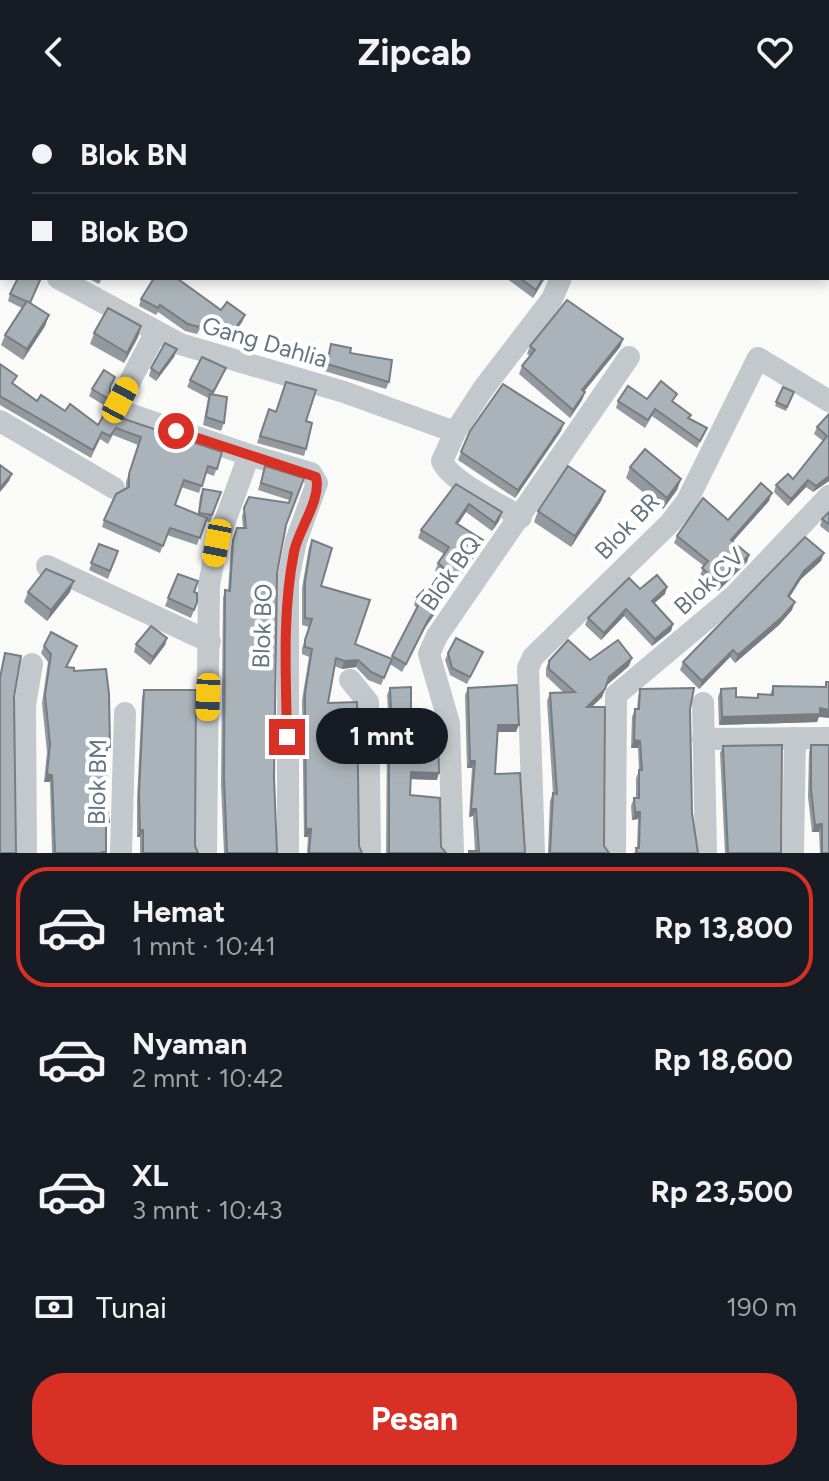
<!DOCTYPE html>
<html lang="id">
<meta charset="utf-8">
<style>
body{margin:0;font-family:Figtree,sans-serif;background:#20242c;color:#f1f3f6;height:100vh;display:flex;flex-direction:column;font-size:30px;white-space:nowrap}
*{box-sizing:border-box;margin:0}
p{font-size:26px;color:#9ea1a6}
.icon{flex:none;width:44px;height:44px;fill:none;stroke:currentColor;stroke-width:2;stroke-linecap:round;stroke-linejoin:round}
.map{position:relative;height:749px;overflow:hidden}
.details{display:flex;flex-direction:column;background:#171b24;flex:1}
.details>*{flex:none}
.guide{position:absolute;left:0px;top:0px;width:830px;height:176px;box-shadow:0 4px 12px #0003;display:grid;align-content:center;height:176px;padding:0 32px;background:#171b24}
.end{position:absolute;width:36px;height:36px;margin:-18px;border:10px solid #d93025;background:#fff;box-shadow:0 0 0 4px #fff}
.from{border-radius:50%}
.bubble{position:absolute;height:56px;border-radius:28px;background:#171b24;box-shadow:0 4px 12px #0003;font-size:26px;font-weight:700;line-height:56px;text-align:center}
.car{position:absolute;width:24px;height:48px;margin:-24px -12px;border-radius:10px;box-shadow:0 0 6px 2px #0007;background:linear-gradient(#f5c518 24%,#345 0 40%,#f5c518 0 76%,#345 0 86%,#f5c518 0)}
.guide b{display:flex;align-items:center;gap:28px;height:76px;font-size:30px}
.guide b+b{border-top:2px solid #363941}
.guide i{width:20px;height:20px;background:#f1f3f6}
ul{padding:14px 0 0;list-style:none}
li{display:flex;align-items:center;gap:24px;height:120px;margin:0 16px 12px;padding:0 16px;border:4px solid transparent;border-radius:32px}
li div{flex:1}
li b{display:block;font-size:30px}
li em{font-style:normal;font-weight:700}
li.selected{border-color:#d93025}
li>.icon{width:72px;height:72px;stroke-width:1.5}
.pay{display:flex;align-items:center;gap:20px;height:88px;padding:0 32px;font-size:30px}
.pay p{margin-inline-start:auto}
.button{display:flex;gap:16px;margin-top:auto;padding:16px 32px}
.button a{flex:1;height:92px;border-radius:32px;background:#d93025;color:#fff;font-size:32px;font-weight:700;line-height:92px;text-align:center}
header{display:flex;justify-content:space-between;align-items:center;height:104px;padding:0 32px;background:#171b24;font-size:36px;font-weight:700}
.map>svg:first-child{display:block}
</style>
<header><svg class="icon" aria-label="back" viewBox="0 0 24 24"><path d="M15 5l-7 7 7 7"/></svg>Zipcab<svg class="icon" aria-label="heart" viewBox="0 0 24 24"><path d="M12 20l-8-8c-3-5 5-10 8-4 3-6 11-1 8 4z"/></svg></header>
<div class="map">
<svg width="829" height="749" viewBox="0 0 829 749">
<rect width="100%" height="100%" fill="#fafaf8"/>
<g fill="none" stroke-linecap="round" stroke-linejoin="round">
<g stroke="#c3c8cc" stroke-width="22">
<path d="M124,2L125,0"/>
<path d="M824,2V0"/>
<path d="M0,12L2,8"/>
<path d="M0,40L2,41"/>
<path d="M828,72L829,73"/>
<path d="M0,141L2,142"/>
<path d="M58,174L180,240L344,288L455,328"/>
<path d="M156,228L120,296L123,308L249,351L217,439L209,481L206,749"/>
<path d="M0,317L114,384"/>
<path d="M249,351L311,369L317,379L296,437L288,476V749"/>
<path d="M521,413C501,401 450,377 442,357L455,328L483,285L552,195L561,174"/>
<path d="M47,462L210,538"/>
<path d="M350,576L368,598L370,749"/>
<path d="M703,599L706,749"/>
<path d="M703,635L829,634"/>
<path d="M26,749L25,601L32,560"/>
<path d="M121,749L125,609"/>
<path d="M453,749L449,619L429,550L437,532L629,253"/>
<path d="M534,749L528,564L533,553L671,418L687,397L758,254L829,297"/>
<path d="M615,749L616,591L734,492L829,392"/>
<path d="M793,749L795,634"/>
</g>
</g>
<g fill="#929a9f">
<path d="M87,174H102L99,180Z"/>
<path d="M154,174H181L179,176L221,206L245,211L242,218L227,239L200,225L197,230L185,227L158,208L156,211L139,202L141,195Z"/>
<path d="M506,174H545L533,194Z"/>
<path d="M10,190L30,199L49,211L45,222L23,256L1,241L5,231L22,204L8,197Z"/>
<path d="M141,222L138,233L124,259L90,240L94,229Z"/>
<path d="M623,235L620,243L584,287L585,288L582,296L570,314L519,270L522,262L530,252L527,250L530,242Z"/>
<path d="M331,240L350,249L389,278L386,285L324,267Z"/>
<path d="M177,245L174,253L156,277L149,272L151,264Z"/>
<path d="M0,260L14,280L37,297L98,321L121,314L222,348L214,372L206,369L199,389L181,383L175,401L198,410L200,392L203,385L221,388L210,418L205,417L197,441L167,431L160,449L102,423L104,416L126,384V378L138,341L113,331L108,340L100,335L91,354L0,301Z"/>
<path d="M223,271L213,291L224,319L221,327L203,321L208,294L187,283L190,276Z"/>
<path d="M115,273L110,285V296L107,303L89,292L92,285Z"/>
<path d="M783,283L794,288L786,307L775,302Z"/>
<path d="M647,295L674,298L691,311L689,315L707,324L697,344L652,312L645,324L616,304L618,297Z"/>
<path d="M269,305L306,317V345L304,352L257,339Z"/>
<path d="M829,310V377L813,388L806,383L788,402L774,388L776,381L793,375L823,337L814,330L817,323Z"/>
<path d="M561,327L515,394L458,356L461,348Z"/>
<path d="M265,362L304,374L286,421L277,469L274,673L277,749H224L221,680L223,494L225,486L228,487L231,443L237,424H243L242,412L249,393L288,399L289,396L258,386Z"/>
<path d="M630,363L681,375L677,386L663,405L626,374Z"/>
<path d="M456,380L502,408L499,417L492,427L466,408L458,420L480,444L425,524L402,568L390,560L381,581L368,576L356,563L342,565L334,562L328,599L359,742L362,749H307L308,733H304L302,596L309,553L302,550V544L309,523L302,521V484L309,443L312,436L321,482L355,540L391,555L417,504L414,501L417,493L430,484L439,471L435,467L438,459L444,450L418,434L421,426Z"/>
<path d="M605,387L601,397L571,443L534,418L538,407Z"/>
<path d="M769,397L733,437L749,451L747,458L718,487L700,471L704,462L674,439L677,432L728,416Z"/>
<path d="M829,408V429L820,422L822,415Z"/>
<path d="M99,440L118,447L108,475L89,466Z"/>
<path d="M821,457L801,475L789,494L792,506L779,521L735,559L730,553L699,585L680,566L683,558Z"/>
<path d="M178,470L194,488L197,498L191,514L165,502Z"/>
<path d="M640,485L665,490L654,499L673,520L671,527L652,542L624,512L601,536L585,521L588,514Z"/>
<path d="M28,488H70L47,517L24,498Z"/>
<path d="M167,534L165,541L150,561L134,548L136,540Z"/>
<path d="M44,542L74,549L67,563L74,567L108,650L106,698L109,718L106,726L105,749H52L50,678H44L47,648L42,599L48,558L41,549Z"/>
<path d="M483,548L467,580L450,571L445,556L448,549Z"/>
<path d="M590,556L629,562L607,581L602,593L592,603L604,742L609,749H548L550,697L553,689L547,597L550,589H564L546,572V564L549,557Z"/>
<path d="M826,578H829L817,618L719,621L718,593L721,585L736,593L757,594L758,590L770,591L773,582L825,583Z"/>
<path d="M390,584L437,676L411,675L410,691L441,743L446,749H386L387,628H384L383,613L386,606L388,605L387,591Z"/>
<path d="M468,584L516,628H498L495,670L525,749H468L469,747H475L473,712L469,713L472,664H467L465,591Z"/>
<path d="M640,585L690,605L692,709L698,749H634L637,744L638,715L632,716L631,702L634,694H636V674L639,667L638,644H631L632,613L635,605H637L638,593Z"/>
<path d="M144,586L195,742L198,749H140V733H137V696L142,594Z"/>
<path d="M811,641L829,749H820L819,728H812L808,693L809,648Z"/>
<path d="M723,642L781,749H725L720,649Z"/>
</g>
<g fill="#777d82">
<path d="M543,174H545L533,194L536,186Z"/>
<path d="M49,211L45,222L23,256L27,245Z"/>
<path d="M245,211L242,218L227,239L229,232Z"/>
<path d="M141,222L138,233L124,259L127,249Z"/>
<path d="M623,235L620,243L579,294L582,286Z"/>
<path d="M177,245L174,253L156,277L159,270Z"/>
<path d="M585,288L582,296L570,314L573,306Z"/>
<path d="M564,319L561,327L515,394L518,386Z"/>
<path d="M12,370L9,377L0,388V384Z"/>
<path d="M829,372V377L813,388L816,382Z"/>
<path d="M681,375L677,386L663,405L667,394Z"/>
<path d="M808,376L806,383L788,402L791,395Z"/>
<path d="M605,387L601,397L571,443L575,432Z"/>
<path d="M772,389L769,397L728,443L731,436Z"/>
<path d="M469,400L466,408L453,427L456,419Z"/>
<path d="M502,408L499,417L492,427L495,419Z"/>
<path d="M483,436L480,444L425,524L402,568L428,516Z"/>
<path d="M824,449L821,457L801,475L785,500L788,492L804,467Z"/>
<path d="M749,451L747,458L718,487L720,480Z"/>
<path d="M74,477L70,488L47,517L51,506Z"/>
<path d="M667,483L665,490L649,504L652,497Z"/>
<path d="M795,498L792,506L779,521L735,559L738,551Z"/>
<path d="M626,505L624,512L601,536L604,529Z"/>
<path d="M673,520L671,527L652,542L655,535Z"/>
<path d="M167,534L165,541L150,561L153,553Z"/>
<path d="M733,546L730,553L699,585L702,577Z"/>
<path d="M632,554L629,562L607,581L609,573Z"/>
<path d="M358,556L356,563L342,565L344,557Z"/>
<path d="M605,585L602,593L584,610L587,603Z"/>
<path d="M820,604L829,606V614L819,613L817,618L719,621L722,613Z"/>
<path d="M498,621H519L516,628H495Z"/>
<path d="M634,636L640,637L638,644H631Z"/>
<path d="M470,657H475L472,664H467Z"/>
<path d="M411,668L439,669L437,676L408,675Z"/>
<path d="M47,670L52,671L50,678H44Z"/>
<path d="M471,705H476L473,712L469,713Z"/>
<path d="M635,708H640L638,715L632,716Z"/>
<path d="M822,720L819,728H812L815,721Z"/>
<path d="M306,725H311L308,733H304Z"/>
<path d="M140,726H143L140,733H137Z"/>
</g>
<g fill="#aab3b9" stroke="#777d82" stroke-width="2">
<path d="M36,0H48L53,2H35Z"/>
<path d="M138,0H172L176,2H137Z"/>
<path d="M201,0H303L302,2H200Z"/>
<path d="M392,0H410V2H391Z"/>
<path d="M719,0H804V2H718Z"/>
<path d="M18,174H41L30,199L10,190Z"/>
<path d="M154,174H179L178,175L221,206L227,198L245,211L229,232L203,218L199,223L188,220L160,201L158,204L141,195Z"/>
<path d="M520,174H543L536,186Z"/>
<path d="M567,196L623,235L582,286L585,288L573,306L522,262L535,246L530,242Z"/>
<path d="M27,197L49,211L27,245L5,231Z"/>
<path d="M108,204L141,222L127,249L94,229Z"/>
<path d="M165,239L177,245L159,270L151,264Z"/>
<path d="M331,240L351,244L350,249L392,256L389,278L327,260Z"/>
<path d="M202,253L226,264L213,288L190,276Z"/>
<path d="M0,260L17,272L12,279L37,297L41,291L65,307L70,300L98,321L109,302L121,314L222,348L217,365L208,362L202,382L184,376L175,401L207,414L200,434L170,424L163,442L104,416L116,390L129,383V370L141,333L116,324L110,332L102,328L93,346L0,292Z"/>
<path d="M104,266L115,273L110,283V296L92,285Z"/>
<path d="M661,277L677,290L672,297L691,311L688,314L707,324L700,337L655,305L648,316L618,297L628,282L647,295Z"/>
<path d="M286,278L316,286L306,317L312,319L306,345L260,332L269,305L276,308Z"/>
<path d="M503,280L564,319L518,386L461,348L470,327Z"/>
<path d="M783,283L794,288L787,303L776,298Z"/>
<path d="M210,290L227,293L224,319L206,313Z"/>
<path d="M829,310V372L816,382L808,376L791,395L776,381L788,370L793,375L827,332L817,323Z"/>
<path d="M645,345L681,375L667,394L630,363Z"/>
<path d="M0,361L12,370L0,384Z"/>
<path d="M265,362L304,374L286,421L277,469L274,673L277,749H227L224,673L225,486L230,487L233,436L237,424H246L244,404L249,393L289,399L292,389L261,379Z"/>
<path d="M568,362L605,387L575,432L538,407Z"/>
<path d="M761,379L772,389L731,436L749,451L720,480L702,464L708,457L677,432L703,394L728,416Z"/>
<path d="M456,380L502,408L495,419L469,400L456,419L483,436L428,516L406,560L392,552L421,496L417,493L428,482L430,484L444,464L438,459L449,443L421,426Z"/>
<path d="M203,385L221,388L212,411L199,409Z"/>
<path d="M829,408V420L822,415Z"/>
<path d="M805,433L824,449L804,467L788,492L795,498L782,513L738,551L733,546L702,577L683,558Z"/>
<path d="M312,436L332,444L321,482L370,496L355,540L392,555L384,574L371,568L358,556L344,557L336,554L328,599L357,598L359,742L362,749H309L311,725H306L305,589L312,545L305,543V536L312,515L305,514V477Z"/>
<path d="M99,440L118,447L110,467L91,459Z"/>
<path d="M46,465L74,477L51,506L28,488Z"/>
<path d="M178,470L198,477L194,488L197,489V498L194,506L168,494Z"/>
<path d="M657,471L667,483L652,497L673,520L655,535L626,505L604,529L588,514L629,474L640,485Z"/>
<path d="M151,522L167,534L153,553L136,540Z"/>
<path d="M51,528L77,542L66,563L74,564V567L106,565L109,590L110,643H107L106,698L109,718H106V748H102V749H55L52,671L47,670L50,640L45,591L51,550L44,542Z"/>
<path d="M456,534L483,548L470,573L452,564L448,549Z"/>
<path d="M568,536L590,556L618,536L632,554L609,573L605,585L587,603H605L604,742L609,749H550L553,689L557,690L550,589L575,588L549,565V557Z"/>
<path d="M5,549L21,552L14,593L16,749H0V574Z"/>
<path d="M826,578H829V606L820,604V610L722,613L721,585L736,584V593L758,594V590L773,591V582L826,583Z"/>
<path d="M517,581L519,621H498L495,670L520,669L525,749H469V747H479L476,705H471L475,657H470L468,584Z"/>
<path d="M411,583V625L438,628L439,669L411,668L410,691L440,694L441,743L446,749H389V621H386V606L391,605L390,584Z"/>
<path d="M694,584L690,605L692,709L698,749H637L636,744H639L640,708H635L634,694H639V666H642L640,637L634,636L635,605H639L640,585Z"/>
<path d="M144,586H196L195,742L198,749H143V726H140L139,689Z"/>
<path d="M782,641L781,749H728L723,642Z"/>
<path d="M811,641H829V749H822V720L815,721L811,686Z"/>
</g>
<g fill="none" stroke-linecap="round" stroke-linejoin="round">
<path stroke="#d93025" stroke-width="10" d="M176,327L316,373C322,395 298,426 294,448C282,509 286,571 287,633"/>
</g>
<g text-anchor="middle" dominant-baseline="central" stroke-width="8" stroke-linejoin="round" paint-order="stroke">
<g font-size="24" fill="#657683" stroke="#fff">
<text transform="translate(265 238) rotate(16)">Gang Dahlia</text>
<text transform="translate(627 422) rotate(-46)">Blok BR</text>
<text transform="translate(450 469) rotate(-55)">Blok BQ</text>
<text transform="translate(709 477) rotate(-43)">Blok CV</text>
<text transform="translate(262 522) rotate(-88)">Blok BO</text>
<text transform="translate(97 678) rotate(-89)">Blok BM</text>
</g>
</g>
</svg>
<i class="end from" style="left:176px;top:327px"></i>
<i class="end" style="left:287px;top:633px"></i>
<div class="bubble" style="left:316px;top:604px;width:132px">1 mnt</div>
<i class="car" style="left:120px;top:296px;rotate:28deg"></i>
<i class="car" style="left:217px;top:439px;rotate:191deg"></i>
<i class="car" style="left:208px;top:593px;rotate:182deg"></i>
<div class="guide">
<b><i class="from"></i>Blok BN</b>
<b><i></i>Blok BO</b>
</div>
</div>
<section class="details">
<ul>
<li class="selected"><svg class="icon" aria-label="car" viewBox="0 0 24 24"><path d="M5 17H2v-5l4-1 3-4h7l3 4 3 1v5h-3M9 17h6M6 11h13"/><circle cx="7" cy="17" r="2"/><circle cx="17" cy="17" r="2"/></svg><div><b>Hemat</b><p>1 mnt · 10:41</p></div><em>Rp 13,800</em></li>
<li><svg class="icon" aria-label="car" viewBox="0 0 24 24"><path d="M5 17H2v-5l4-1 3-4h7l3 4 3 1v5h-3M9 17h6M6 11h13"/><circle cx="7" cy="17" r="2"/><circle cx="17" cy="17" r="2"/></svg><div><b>Nyaman</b><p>2 mnt · 10:42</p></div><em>Rp 18,600</em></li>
<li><svg class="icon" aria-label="car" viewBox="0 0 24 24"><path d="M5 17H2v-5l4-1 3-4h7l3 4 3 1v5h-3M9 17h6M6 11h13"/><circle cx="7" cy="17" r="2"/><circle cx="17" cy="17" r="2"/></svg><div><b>XL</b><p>3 mnt · 10:43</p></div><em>Rp 23,500</em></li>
</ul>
<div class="pay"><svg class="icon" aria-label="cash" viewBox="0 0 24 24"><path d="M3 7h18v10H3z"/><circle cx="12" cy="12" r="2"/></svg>Tunai<p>190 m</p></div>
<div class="button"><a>Pesan</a></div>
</section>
